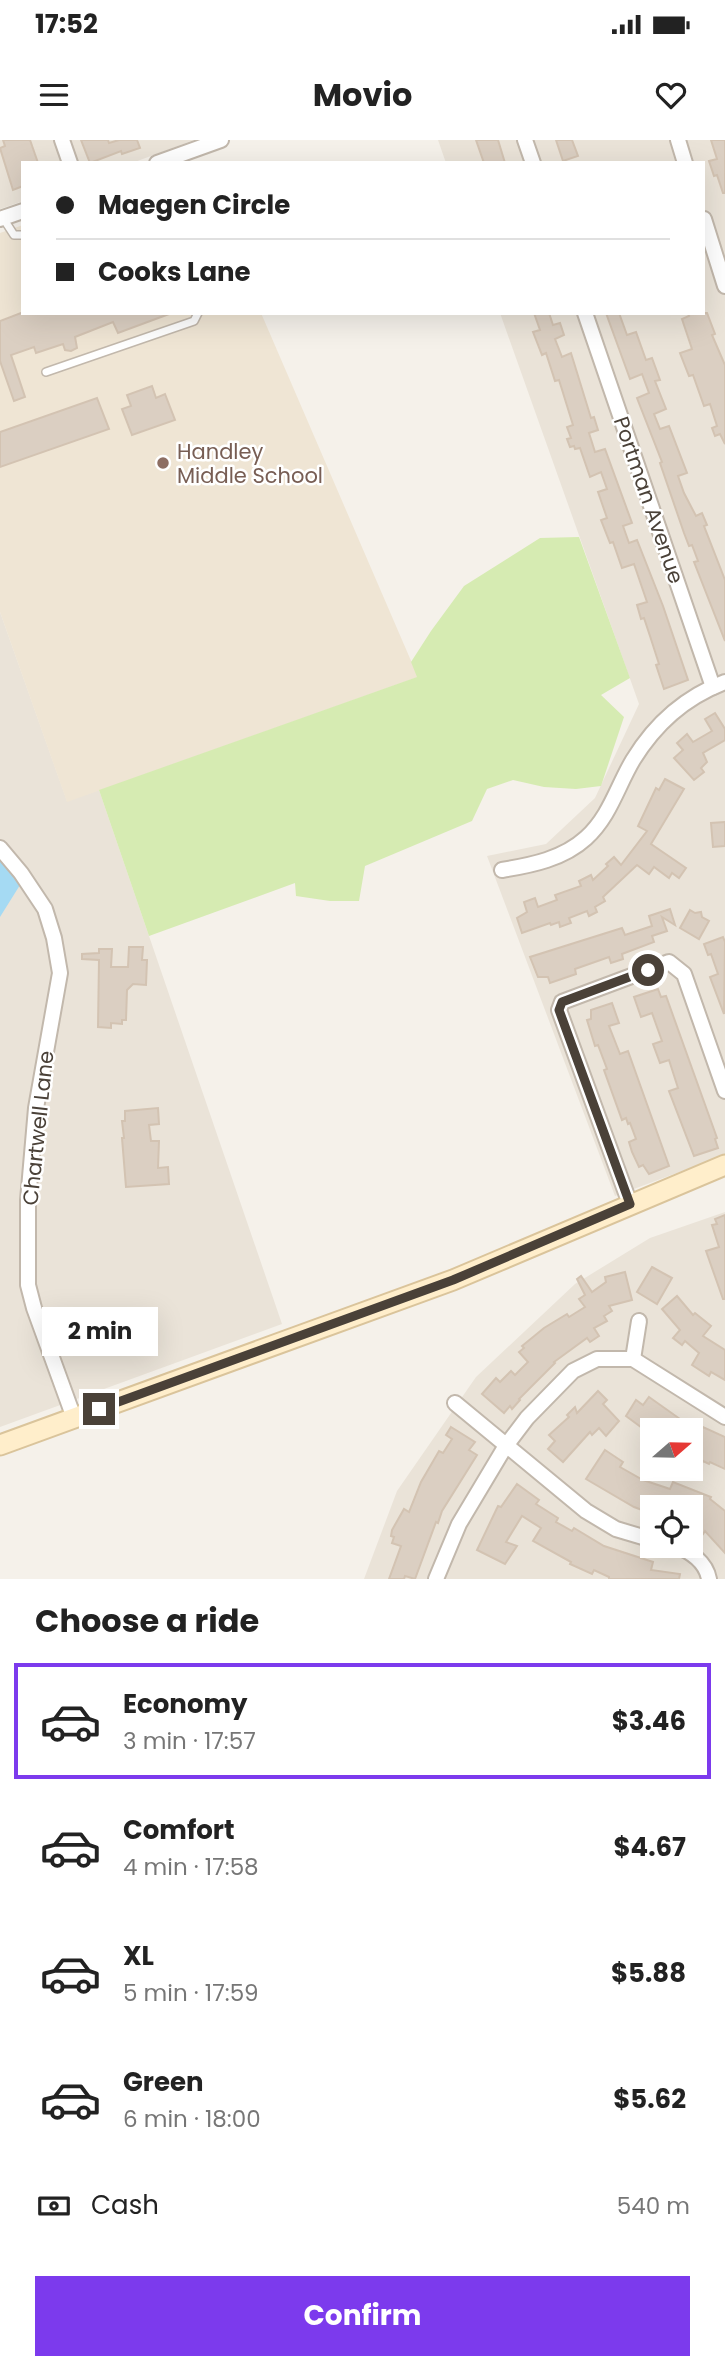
<!DOCTYPE html>
<meta charset="utf-8">
<style>
body{margin:0;font-family:Poppins,sans-serif;background:#f6f6f6;color:#222;height:100vh;display:flex;flex-direction:column;font-size:26px;white-space:nowrap}
*{box-sizing:border-box;margin:0}
p{font-size:23px;color:#767676}
.icon{flex:none;width:38px;height:38px;fill:none;stroke:currentColor;stroke-width:2;stroke-linecap:round;stroke-linejoin:round}
.map{position:relative;height:1439px;overflow:hidden}
.side{display:flex;flex-direction:column;background:#fff;flex:1}
.side>*{flex:none}
.top-card{position:absolute;left:21px;top:21px;width:684px;height:154px;border-radius:0px;box-shadow:0 7px 28px #0002;display:grid;align-content:center;height:154px;padding:0 35px;background:#fff}
.needle{width:46px;rotate:70deg}
.controls{position:absolute;left:640px;top:1278px;display:grid;gap:14px}
.controls a{display:grid;place-items:center;width:63px;height:63px;border-radius:0px;background:#fff;box-shadow:0 7px 28px #0002;font-size:35px}
.end{position:absolute;width:32px;height:32px;margin:-16px;border:9px solid #4a4138;background:#fff;box-shadow:0 0 0 4px #fff}
.from{border-radius:50%}
.bubble{position:absolute;height:49px;border-radius:0px;background:#fff;box-shadow:0 7px 28px #0002;font-size:23px;font-weight:700;line-height:49px;text-align:center}
.top-card b{display:flex;align-items:center;gap:24px;height:66px;font-size:26px}
.top-card b+b{border-top:2px solid #e0e0e0}
.top-card i{width:18px;height:18px;background:#222}
ul{padding:0;list-style:none}
li{display:flex;align-items:center;gap:21px;height:116px;margin:0 14px 10px;padding:0 21px;border:4px solid transparent;border-radius:0px}
li div{flex:1}
li b{display:block;font-size:26px}
li em{font-style:normal;font-weight:700}
li.active{border-color:#7c3aed}
li>.icon{width:63px;height:63px;stroke-width:1.5}
h2{padding:0 35px;font-size:32px;line-height:84px}
.pay{display:flex;align-items:center;gap:18px;height:77px;padding:0 35px;font-size:26px}
.pay p{margin-inline-start:auto}
.button{display:flex;gap:14px;margin-top:auto;padding:14px 35px}
.button a{flex:1;height:80px;border-radius:0px;background:#7c3aed;color:#fff;font-size:28px;font-weight:700;line-height:80px;text-align:center}
.status{display:flex;justify-content:space-between;align-items:center;height:49px;padding:0 35px;background:#fff;direction:ltr}
.status svg{height:19px;fill:currentColor}
header{display:flex;justify-content:space-between;align-items:center;height:91px;padding:0 35px;background:#fff;font-size:32px;font-weight:700}
.map>svg:first-child{display:block}
</style>
<div class="status"><b>17:52</b><svg viewBox="0 0 49 12"><path d="M0 12V9h3v3zM5 12V6h3v6zM10 12V3h3v9zM15 12V0h3v12zM26 1h20v11H26zM47 4h2v5h-2z"/></svg></div>
<header><svg class="icon" aria-label="menu" viewBox="0 0 24 24"><path d="M4 6h16M4 12h16M4 18h16"/></svg>Movio<svg class="icon" aria-label="heart" viewBox="0 0 24 24"><path d="M12 20l-8-8c-3-5 5-10 8-4 3-6 11-1 8 4z"/></svg></header>
<div class="map">
<svg width="725" height="1439" viewBox="0 0 725 1439">
<rect width="100%" height="100%" fill="#f5f1ea"/>
<g fill="#eae3d8" fill-rule="evenodd">
<path d="M0,0H194L132,23H23V61L0,69Z"/>
<path d="M438,0H725V1015L615,1056L487,716L546,704L595,658L639,564L500,173H704V23H446Z"/>
<path d="M0,472L67,661L99,650L282,1184L0,1287Z"/>
<path d="M725,1072V1439H364L397,1351L476,1237L575,1144L650,1098ZM653,1290H691V1328H653ZM653,1367H691V1405H653Z"/>
</g>
<path fill="#efe5d4" d="M23,85V173H261L418,537L67,662L0,472V93Z"/>
<path fill="#d6ebb2" d="M579,397L630,538L601,555L624,577L601,646L576,649L544,647L513,640L487,649L472,681L365,726L359,761H330L296,756L295,743L149,796L99,650L417,537L411,522L431,491L464,446L540,398Z"/>
<path fill="#a5daf3" d="M0,719L20,745L0,777Z"/>
<g fill="#dbcfc2" stroke="#d3c3b2" stroke-width="2">
<path d="M3,0H30L38,23H23V46L13,50L0,8L5,6Z"/>
<path d="M81,0H108L109,3L119,0H137L140,8L122,14L121,11L90,23Z"/>
<path d="M476,0H498L505,23H484Z"/>
<path d="M556,0H572L578,16L563,21Z"/>
<path d="M711,0H725V53H723L717,35L714,36L709,21L717,19Z"/>
<path d="M21,173H168L169,174L118,193L113,182L75,197L77,208L71,211L65,210L63,204L36,213L34,207L11,215L25,257L14,261L0,221V181Z"/>
<path d="M534,173H549L553,185L560,183L564,195L555,199L562,217L571,213L591,278L594,277L598,290L589,293L595,312L605,309L632,383L623,386L629,403L637,400L663,466L688,540L664,549L656,525L659,524L650,496L644,478L641,479L637,465L647,462L634,424L622,428L613,402L610,403L601,380L607,378L598,352L607,349L601,332L590,337L580,308L575,309L574,306L570,307L567,299L571,298L567,287L573,285L559,240L555,241L546,213L542,215L533,192L540,190Z"/>
<path d="M606,173H619L627,195L636,192L646,220L652,218L660,240L655,241L666,269L654,274L660,289L669,286L687,333L678,336L684,353L696,376L702,373L707,385L704,386L725,440V501L694,422L698,421L692,405L689,406L684,393L660,323L662,322L637,258L649,253L642,234L630,239Z"/>
<path d="M688,173H707L715,194L712,195L725,225V304L720,294L715,296L712,288L717,286L710,264L704,266L693,235L689,236L680,213L692,209L682,179L689,176Z"/>
<path d="M152,246L156,258L165,254L175,280L132,295L122,269L131,266L127,255Z"/>
<path d="M97,258L109,289L0,327V292Z"/>
<path d="M715,573L725,589V600L703,613L707,622L701,628L704,632L694,640L674,618L683,610L677,603L687,594L693,602L712,591L705,579Z"/>
<path d="M665,639L684,649L651,704L686,728L679,738L672,733L669,738L654,727L649,734L637,725L603,757L605,761L595,767L597,772L589,776L587,771L569,778L571,783L560,787L559,782L551,785L550,783L522,793L517,778L527,772L524,762L535,758L538,767L557,760L555,755L581,746L579,741L591,735L593,740L608,726L606,724L614,717L621,725L647,691L638,686L656,648L659,650Z"/>
<path d="M725,682V706L713,707L711,683Z"/>
<path d="M670,769L675,785L662,777L667,791L652,796L654,802L622,814L623,819L611,823L609,817L575,829L576,834L550,843L548,837H538L530,817L622,788L625,795L652,786L649,776Z"/>
<path d="M690,770L695,773L701,772L702,777L709,781L699,799L680,788Z"/>
<path d="M723,797L725,802L724,874L710,837L718,834L711,814L708,815L704,804Z"/>
<path d="M129,807H143L142,820H147L146,845L133,844L127,850L126,880H122V884L111,883V888L98,887L99,820L82,819V814L99,813V809H112L111,827H128Z"/>
<path d="M658,849L661,857L666,856L717,998L715,999L718,1008L694,1016L669,951L678,948L669,920L660,923L653,904L662,901L652,873L641,877L634,857Z"/>
<path d="M612,863L619,883L609,886L620,914L628,911L669,1026L649,1034L643,1025L639,1027L632,1012L629,1002L636,999L630,983L628,984L626,978L622,980L604,930L607,929L598,905L595,906L587,880L591,879V870Z"/>
<path d="M158,968L159,984L149,985L151,1001H159L158,1028L168,1027L169,1044L126,1047L122,998H124L122,981H125V971Z"/>
<path d="M725,1075V1159H723L706,1111L719,1107L712,1085L717,1084L715,1079Z"/>
<path d="M652,1127L672,1138L657,1164L637,1152Z"/>
<path d="M625,1132L632,1160L609,1166L612,1171L604,1176L607,1181L594,1188L599,1196L590,1202L587,1198L554,1222L555,1223L519,1259L520,1260L512,1269L510,1266L504,1273L482,1254L496,1238L500,1242L511,1231L515,1235L528,1222L519,1212L524,1208L522,1206L544,1188L567,1174L569,1177L585,1167L579,1159L585,1155L577,1139L581,1136L592,1152L606,1142L605,1137Z"/>
<path d="M677,1156L693,1175L695,1173L711,1186L703,1196L725,1210V1240L711,1232L709,1236L692,1225L699,1213L685,1201L682,1205L673,1198L680,1190L662,1169Z"/>
<path d="M598,1251L607,1260L603,1264L619,1281L606,1296L599,1288L592,1295L590,1292L563,1322L548,1309L555,1301L549,1295L569,1277L567,1275L575,1267L577,1273Z"/>
<path d="M649,1257L680,1279L701,1291L703,1287L725,1297V1329L710,1322L709,1324L703,1321L701,1326L691,1322V1290H653V1296L626,1276L636,1260L643,1265Z"/>
<path d="M451,1287L475,1302L469,1310L477,1315L442,1371L438,1383L436,1382L415,1439L405,1436L404,1439H389L401,1406L392,1403L394,1397L391,1396L392,1390L404,1369L409,1372L421,1342L439,1311L443,1313L452,1299L446,1295Z"/>
<path d="M605,1310L623,1322L620,1327L643,1340L670,1349L673,1342L711,1357L710,1359L725,1371V1413L705,1391L703,1394L691,1384V1367H653V1374L634,1367L586,1339Z"/>
<path d="M517,1344L539,1360L536,1364L558,1378L556,1382L572,1391L574,1388L604,1406L653,1422L651,1430L680,1434L679,1439H609V1437L594,1430L592,1434L570,1424L571,1422L533,1401L541,1388L522,1376L506,1402L517,1406L505,1424L477,1410L498,1366L501,1367Z"/>
</g>
<g fill="none" stroke-linecap="round" stroke-linejoin="round">
<defs>
<g id="service">
<path d="M3,78L14,95H23"/>
<path d="M46,232L194,181L198,173"/>
</g>
<g id="minor">
<path d="M62,0L70,23"/>
<path d="M525,0L533,23"/>
<path d="M678,0L685,23"/>
<path d="M157,23L221,0"/>
<path d="M0,79L23,71"/>
<path d="M704,79L725,146"/>
<path d="M585,173L713,547"/>
<path d="M0,708L21,733L45,769L54,798L60,833L36,968L28,1060V1145L34,1168L74,1278"/>
<path d="M502,730C532,725 563,719 586,698C610,676 617,647 633,620C655,584 685,557 725,542"/>
<path d="M630,1064L559,870L562,862L669,822L684,834L725,951"/>
<path d="M633,1219L639,1181"/>
<path d="M455,1263L586,1371L616,1389L653,1400"/>
<path d="M674,1405C690,1411 706,1422 709,1439"/>
<path d="M436,1439L459,1384L505,1307L527,1278L573,1231L597,1219H633L725,1277"/>
</g>
<path id="secondary" d="M0,1305L453,1140L725,1025"/>
</defs>
<use href="#service" stroke="#c2b8ac" stroke-width="10"/>
<use href="#minor" stroke="#c2b8ac" stroke-width="18"/>
<use href="#secondary" stroke="#dac49b" stroke-width="23"/>
<use href="#service" stroke="#fff" stroke-width="7"/>
<use href="#minor" stroke="#fff" stroke-width="14"/>
<use href="#secondary" stroke="#ffeecb" stroke-width="19"/>
</g>
<g fill="none" stroke-linecap="round" stroke-linejoin="round">
<path stroke="#4a4138" stroke-width="9" d="M99,1269L453,1140L630,1064L559,870L562,862L648,830"/>
</g>
<circle fill="#8d6e63" stroke="#fff" stroke-width="2.5" cx="163" cy="323" r="7"/>
<g text-anchor="middle" dominant-baseline="central" stroke-width="5" stroke-linejoin="round" paint-order="stroke">
<g font-size="21" fill="#785e54" stroke="#fff" text-anchor="start">
<text x="177" y="311">Handley<tspan x="177" dy="24">Middle School</tspan></text>
</g>
<g font-size="21" fill="#4a4138" stroke="#fff">
<text transform="translate(649 360) rotate(71)">Portman Avenue</text>
<text transform="translate(38 988) rotate(-84)">Chartwell Lane</text>
</g>
</g>
</svg>
<div class="controls">
<a><svg class="needle" viewBox="-14 -14 28 28"><path d="M0-13l5 13h-10z" fill="#e53935"/><path d="M0 13l5-13h-10z" fill="#767676"/></svg></a>
<a><svg class="icon" aria-label="locate" viewBox="0 0 24 24"><circle cx="12" cy="12" r="6"/><path d="M12 2v4M12 18v4M2 12h4M18 12h4"/></svg></a>
</div>
<i class="end from" style="left:648px;top:830px"></i>
<i class="end" style="left:99px;top:1269px"></i>
<div class="bubble" style="left:42px;top:1167px;width:116px">2 min</div>
<div class="top-card">
<b><i class="from"></i>Maegen Circle</b>
<b><i></i>Cooks Lane</b>
</div>
</div>
<section class="side">
<h2>Choose a ride</h2>
<ul>
<li class="active"><svg class="icon" aria-label="car" viewBox="0 0 24 24"><path d="M5 17H2v-5l4-1 3-4h7l3 4 3 1v5h-3M9 17h6M6 11h13"/><circle cx="7" cy="17" r="2"/><circle cx="17" cy="17" r="2"/></svg><div><b>Economy</b><p>3 min · 17:57</p></div><em>$3.46</em></li>
<li><svg class="icon" aria-label="car" viewBox="0 0 24 24"><path d="M5 17H2v-5l4-1 3-4h7l3 4 3 1v5h-3M9 17h6M6 11h13"/><circle cx="7" cy="17" r="2"/><circle cx="17" cy="17" r="2"/></svg><div><b>Comfort</b><p>4 min · 17:58</p></div><em>$4.67</em></li>
<li><svg class="icon" aria-label="car" viewBox="0 0 24 24"><path d="M5 17H2v-5l4-1 3-4h7l3 4 3 1v5h-3M9 17h6M6 11h13"/><circle cx="7" cy="17" r="2"/><circle cx="17" cy="17" r="2"/></svg><div><b>XL</b><p>5 min · 17:59</p></div><em>$5.88</em></li>
<li><svg class="icon" aria-label="car" viewBox="0 0 24 24"><path d="M5 17H2v-5l4-1 3-4h7l3 4 3 1v5h-3M9 17h6M6 11h13"/><circle cx="7" cy="17" r="2"/><circle cx="17" cy="17" r="2"/></svg><div><b>Green</b><p>6 min · 18:00</p></div><em>$5.62</em></li>
</ul>
<div class="pay"><svg class="icon" aria-label="cash" viewBox="0 0 24 24"><path d="M3 7h18v10H3z"/><circle cx="12" cy="12" r="2"/></svg>Cash<p>540 m</p></div>
<div class="button"><a>Confirm</a></div>
</section>
